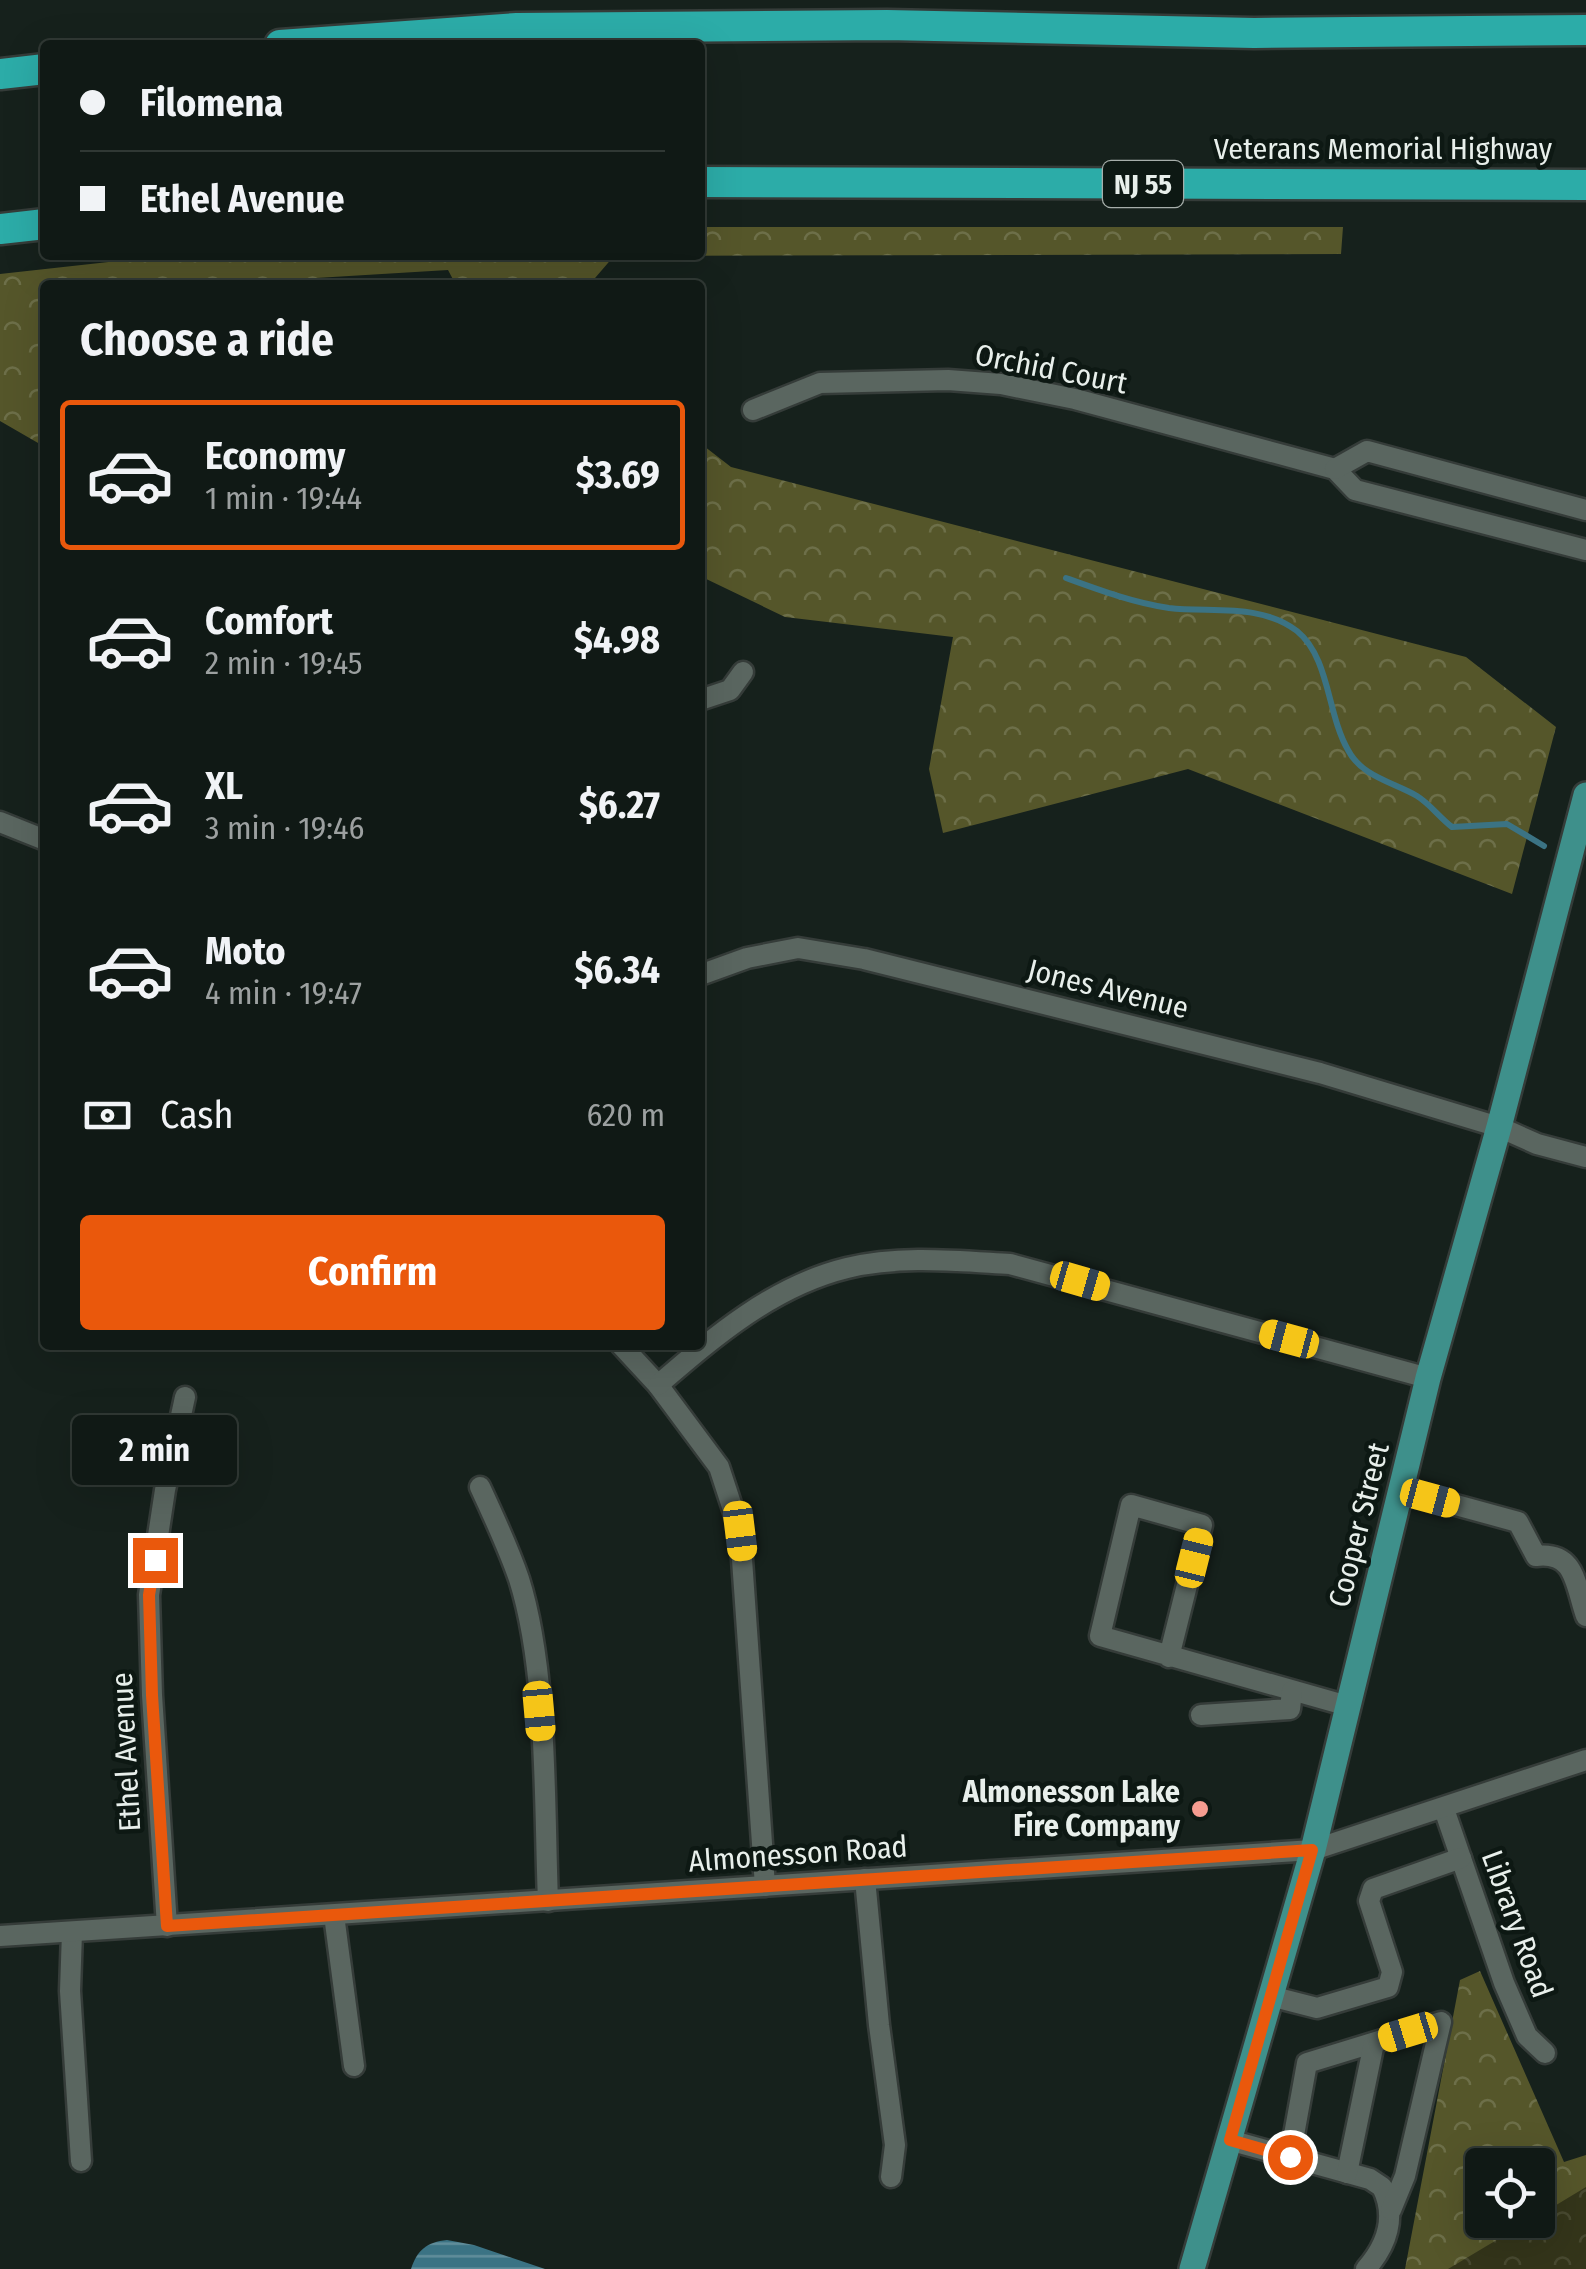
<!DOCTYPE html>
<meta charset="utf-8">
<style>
body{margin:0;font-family:"Fira Sans Condensed",sans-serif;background:#1e2622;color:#f1f3f6;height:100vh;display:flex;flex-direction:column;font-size:38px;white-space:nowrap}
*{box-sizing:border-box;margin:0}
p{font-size:32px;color:#9ca0a0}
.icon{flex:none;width:55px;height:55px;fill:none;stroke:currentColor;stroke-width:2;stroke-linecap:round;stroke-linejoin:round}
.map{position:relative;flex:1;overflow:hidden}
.details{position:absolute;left:40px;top:280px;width:665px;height:1070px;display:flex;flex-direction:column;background:#101915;border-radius:10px;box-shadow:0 10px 40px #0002,0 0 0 2px #303834}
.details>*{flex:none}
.top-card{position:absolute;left:40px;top:40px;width:665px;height:220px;border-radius:10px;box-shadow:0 10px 40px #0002,0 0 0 2px #303834;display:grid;align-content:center;height:220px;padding:0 40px;background:#101915}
.controls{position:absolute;left:1465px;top:2148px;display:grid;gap:20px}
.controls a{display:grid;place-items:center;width:90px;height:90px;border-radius:10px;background:#101915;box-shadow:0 10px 40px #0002,0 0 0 2px #303834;font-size:50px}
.end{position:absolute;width:45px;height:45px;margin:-22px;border:12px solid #ea580c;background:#fff;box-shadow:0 0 0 5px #fff}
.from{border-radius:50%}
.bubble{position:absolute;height:70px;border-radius:10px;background:#101915;box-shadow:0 10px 40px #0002,0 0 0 2px #303834;font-size:32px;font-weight:700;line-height:70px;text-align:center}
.car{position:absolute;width:30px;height:60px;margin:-30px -15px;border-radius:12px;box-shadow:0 0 8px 2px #0007;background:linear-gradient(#f5c518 24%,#345 0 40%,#f5c518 0 76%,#345 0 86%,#f5c518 0)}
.top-card b{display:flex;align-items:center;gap:35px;height:95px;font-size:38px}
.top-card b+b{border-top:2px solid #303834}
.top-card i{width:25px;height:25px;background:#f1f3f6}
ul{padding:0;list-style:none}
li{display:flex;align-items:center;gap:30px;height:150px;margin:0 20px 15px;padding:0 20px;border:5px solid transparent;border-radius:10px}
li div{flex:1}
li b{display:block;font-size:38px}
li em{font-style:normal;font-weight:700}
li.current{border-color:#ea580c}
li>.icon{width:90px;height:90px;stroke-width:1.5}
h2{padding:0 40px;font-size:45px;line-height:120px}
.pay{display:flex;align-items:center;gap:25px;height:110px;padding:0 40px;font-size:38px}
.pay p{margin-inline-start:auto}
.primary-button{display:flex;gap:20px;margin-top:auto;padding:20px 40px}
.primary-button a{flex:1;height:115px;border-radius:10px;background:#ea580c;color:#fff;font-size:40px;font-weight:700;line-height:115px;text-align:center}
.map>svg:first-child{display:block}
</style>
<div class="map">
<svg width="1586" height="2269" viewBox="0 0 1586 2269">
<defs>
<pattern id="forest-crowns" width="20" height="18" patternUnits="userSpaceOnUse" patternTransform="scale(2.5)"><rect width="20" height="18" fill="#55562a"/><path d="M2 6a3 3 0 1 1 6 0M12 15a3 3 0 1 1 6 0" fill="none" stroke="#6d6f49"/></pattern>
<pattern id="park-crowns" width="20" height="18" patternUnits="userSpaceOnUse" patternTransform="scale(2.5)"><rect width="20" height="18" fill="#34351a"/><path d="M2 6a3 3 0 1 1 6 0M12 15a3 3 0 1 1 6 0" fill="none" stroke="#484930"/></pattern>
<pattern id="water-rules" width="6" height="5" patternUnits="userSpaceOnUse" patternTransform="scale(2.5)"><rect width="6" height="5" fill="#3b7384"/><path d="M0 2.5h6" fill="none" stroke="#618e9b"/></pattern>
</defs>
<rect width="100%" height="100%" fill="#16211c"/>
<g fill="url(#forest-crowns)" fill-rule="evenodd">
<path d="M700,227H1343L1341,254L614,256L589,285H456L448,270L201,285H45V447L0,421V274L172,255H700Z"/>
<path d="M700,443L731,467L1466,657L1556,727L1512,894L1188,769L943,833L929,769L953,637L785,617L700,576Z"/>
<path d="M1480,1971L1564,2162L1586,2155V2269H1405L1460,1980ZM1482,2165H1538V2220H1482Z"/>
</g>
<path fill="url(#park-crowns)" d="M1586,2187V2269H1448L1530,2220H1538V2216Z"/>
<path fill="url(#water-rules)" d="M447,2240L474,2245L545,2269H411C417,2250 427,2242 447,2240Z"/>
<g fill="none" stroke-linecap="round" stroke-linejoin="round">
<path stroke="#3b7384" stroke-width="6" d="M1066,578C1099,590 1134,603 1169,608C1211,613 1261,603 1297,631C1330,658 1327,714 1348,750C1362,777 1393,782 1417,796C1430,804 1439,817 1452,827L1507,824L1544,846"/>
<defs>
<g id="minor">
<path d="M753,410L820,383L948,380L1001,384L1075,399L1335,469L1355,490L1586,550"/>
<path d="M1335,469L1367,451L1586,510"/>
<path d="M700,700L730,690L743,672"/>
<path d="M0,822L45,840"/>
<path d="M700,975L747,958L798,948L864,959L1320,1073L1499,1127L1537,1144L1586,1157"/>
<path d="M621,1345L658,1385L719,1467L740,1531L765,1886"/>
<path d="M658,1385C715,1336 773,1286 847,1268C900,1255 957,1261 1010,1264L1428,1378"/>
<path d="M480,1487C494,1517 508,1547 519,1579C548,1671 544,1803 548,1901"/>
<path d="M1401,1490L1518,1522L1536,1556C1576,1551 1575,1585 1586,1616"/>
<path d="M1169,1657L1202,1525L1131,1505L1100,1636L1348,1706"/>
<path d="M1201,1715L1290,1709L1292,1691"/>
<path d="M1444,1809L1504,1983L1527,2036L1545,2053"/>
<path d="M865,1879L879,2025L895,2145L891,2177"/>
<path d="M334,1915L354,2066"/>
<path d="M167,1926L152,1695L149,1595L165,1490L185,1397"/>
<path d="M72,1932L70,1991L81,2161"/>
<path d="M0,1936L1313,1850L1586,1760"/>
<path d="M1270,1996L1317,2008L1388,1987L1392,1972L1369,1901L1373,1889L1461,1858"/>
<path d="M1229,2140L1370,2179L1382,2187C1397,2217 1387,2245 1366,2269"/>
<path d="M1290,2157L1307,2063L1441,2022L1405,2176L1391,2210"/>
<path d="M1347,2173L1374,2043"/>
</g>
<path id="major" d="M1192,2269L1313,1850L1428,1378L1499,1127L1586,795"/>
<g id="highway">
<path d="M280,45L517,28L887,25L1254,33L1586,30"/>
<path d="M0,74L45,69"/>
<path d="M700,182L1586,185"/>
<path d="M0,229L45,224"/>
</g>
</defs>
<use href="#minor" stroke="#353c39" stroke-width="25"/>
<use href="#major" stroke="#353c39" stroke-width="30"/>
<use href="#highway" stroke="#353c39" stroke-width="35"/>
<use href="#minor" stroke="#5a6660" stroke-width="20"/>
<use href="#major" stroke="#3e908b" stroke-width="25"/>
<use href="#highway" stroke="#2caca8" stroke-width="30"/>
</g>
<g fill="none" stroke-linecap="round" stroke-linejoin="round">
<path stroke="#ea580c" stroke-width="12" d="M155,1560L149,1595L152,1695L167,1926L1312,1850L1230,2140L1290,2157"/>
</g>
<circle fill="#f59c90" stroke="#0d1813" stroke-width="4" cx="1200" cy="1809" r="10"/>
<g text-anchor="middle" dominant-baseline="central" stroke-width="9" stroke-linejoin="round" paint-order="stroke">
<rect fill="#0d1813" stroke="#a6aeaa" stroke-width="2.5" x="1103" y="161" width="80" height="46" rx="8"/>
<g font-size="28" font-weight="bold" fill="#e8efeb">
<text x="1143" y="184">NJ 55</text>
</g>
<g font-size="30" fill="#e8efeb" stroke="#0d1813">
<text x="1383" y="149">Veterans Memorial Highway</text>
<text transform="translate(1051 369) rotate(11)">Orchid Court</text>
<text transform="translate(1108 989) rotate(14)">Jones Avenue</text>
<text transform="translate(1359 1525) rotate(-76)">Cooper Street</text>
<text transform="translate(126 1752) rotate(-93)">Ethel Avenue</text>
<text transform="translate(798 1854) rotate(-4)">Almonesson Road</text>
<text transform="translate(1517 1924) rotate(70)">Library Road</text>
</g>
<g font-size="30" font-weight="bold" fill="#e8efeb" stroke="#0d1813" text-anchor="end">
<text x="1180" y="1792">Almonesson Lake<tspan x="1180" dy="34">Fire Company</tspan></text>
</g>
</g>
</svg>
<div class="controls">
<a><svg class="icon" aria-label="locate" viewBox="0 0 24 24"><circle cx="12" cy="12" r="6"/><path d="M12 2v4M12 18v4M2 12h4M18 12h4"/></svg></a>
</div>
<i class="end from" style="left:1290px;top:2157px"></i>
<i class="end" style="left:155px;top:1560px"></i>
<div class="bubble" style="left:72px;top:1415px;width:165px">2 min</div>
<i class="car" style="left:1080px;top:1281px;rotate:106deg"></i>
<i class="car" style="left:1289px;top:1339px;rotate:285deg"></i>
<i class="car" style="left:1430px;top:1498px;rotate:105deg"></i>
<i class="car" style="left:740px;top:1531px;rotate:173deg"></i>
<i class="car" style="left:1194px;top:1558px;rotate:14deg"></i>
<i class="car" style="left:539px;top:1711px;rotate:175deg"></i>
<i class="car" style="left:1408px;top:2032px;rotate:253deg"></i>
<div class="top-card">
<b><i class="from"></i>Filomena</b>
<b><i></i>Ethel Avenue</b>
</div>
<section class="details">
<h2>Choose a ride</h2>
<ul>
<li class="current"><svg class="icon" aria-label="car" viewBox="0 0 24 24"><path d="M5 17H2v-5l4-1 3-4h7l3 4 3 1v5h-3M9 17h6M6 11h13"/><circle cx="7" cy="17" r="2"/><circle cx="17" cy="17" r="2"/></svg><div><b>Economy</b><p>1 min · 19:44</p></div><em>$3.69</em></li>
<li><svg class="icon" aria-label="car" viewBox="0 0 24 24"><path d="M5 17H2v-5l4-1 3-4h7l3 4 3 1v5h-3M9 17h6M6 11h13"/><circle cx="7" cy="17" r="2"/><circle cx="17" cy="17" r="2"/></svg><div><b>Comfort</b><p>2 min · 19:45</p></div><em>$4.98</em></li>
<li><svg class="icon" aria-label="car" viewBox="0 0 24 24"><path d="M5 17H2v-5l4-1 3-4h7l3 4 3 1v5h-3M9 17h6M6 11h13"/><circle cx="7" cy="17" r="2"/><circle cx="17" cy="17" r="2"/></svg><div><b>XL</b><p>3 min · 19:46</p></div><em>$6.27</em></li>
<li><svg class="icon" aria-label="car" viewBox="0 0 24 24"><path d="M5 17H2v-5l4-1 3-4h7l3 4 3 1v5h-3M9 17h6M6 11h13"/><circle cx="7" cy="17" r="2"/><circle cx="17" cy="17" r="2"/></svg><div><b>Moto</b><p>4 min · 19:47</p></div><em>$6.34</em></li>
</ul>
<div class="pay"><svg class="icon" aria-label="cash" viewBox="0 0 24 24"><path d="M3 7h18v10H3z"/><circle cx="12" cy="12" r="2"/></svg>Cash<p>620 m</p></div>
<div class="primary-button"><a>Confirm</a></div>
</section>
</div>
